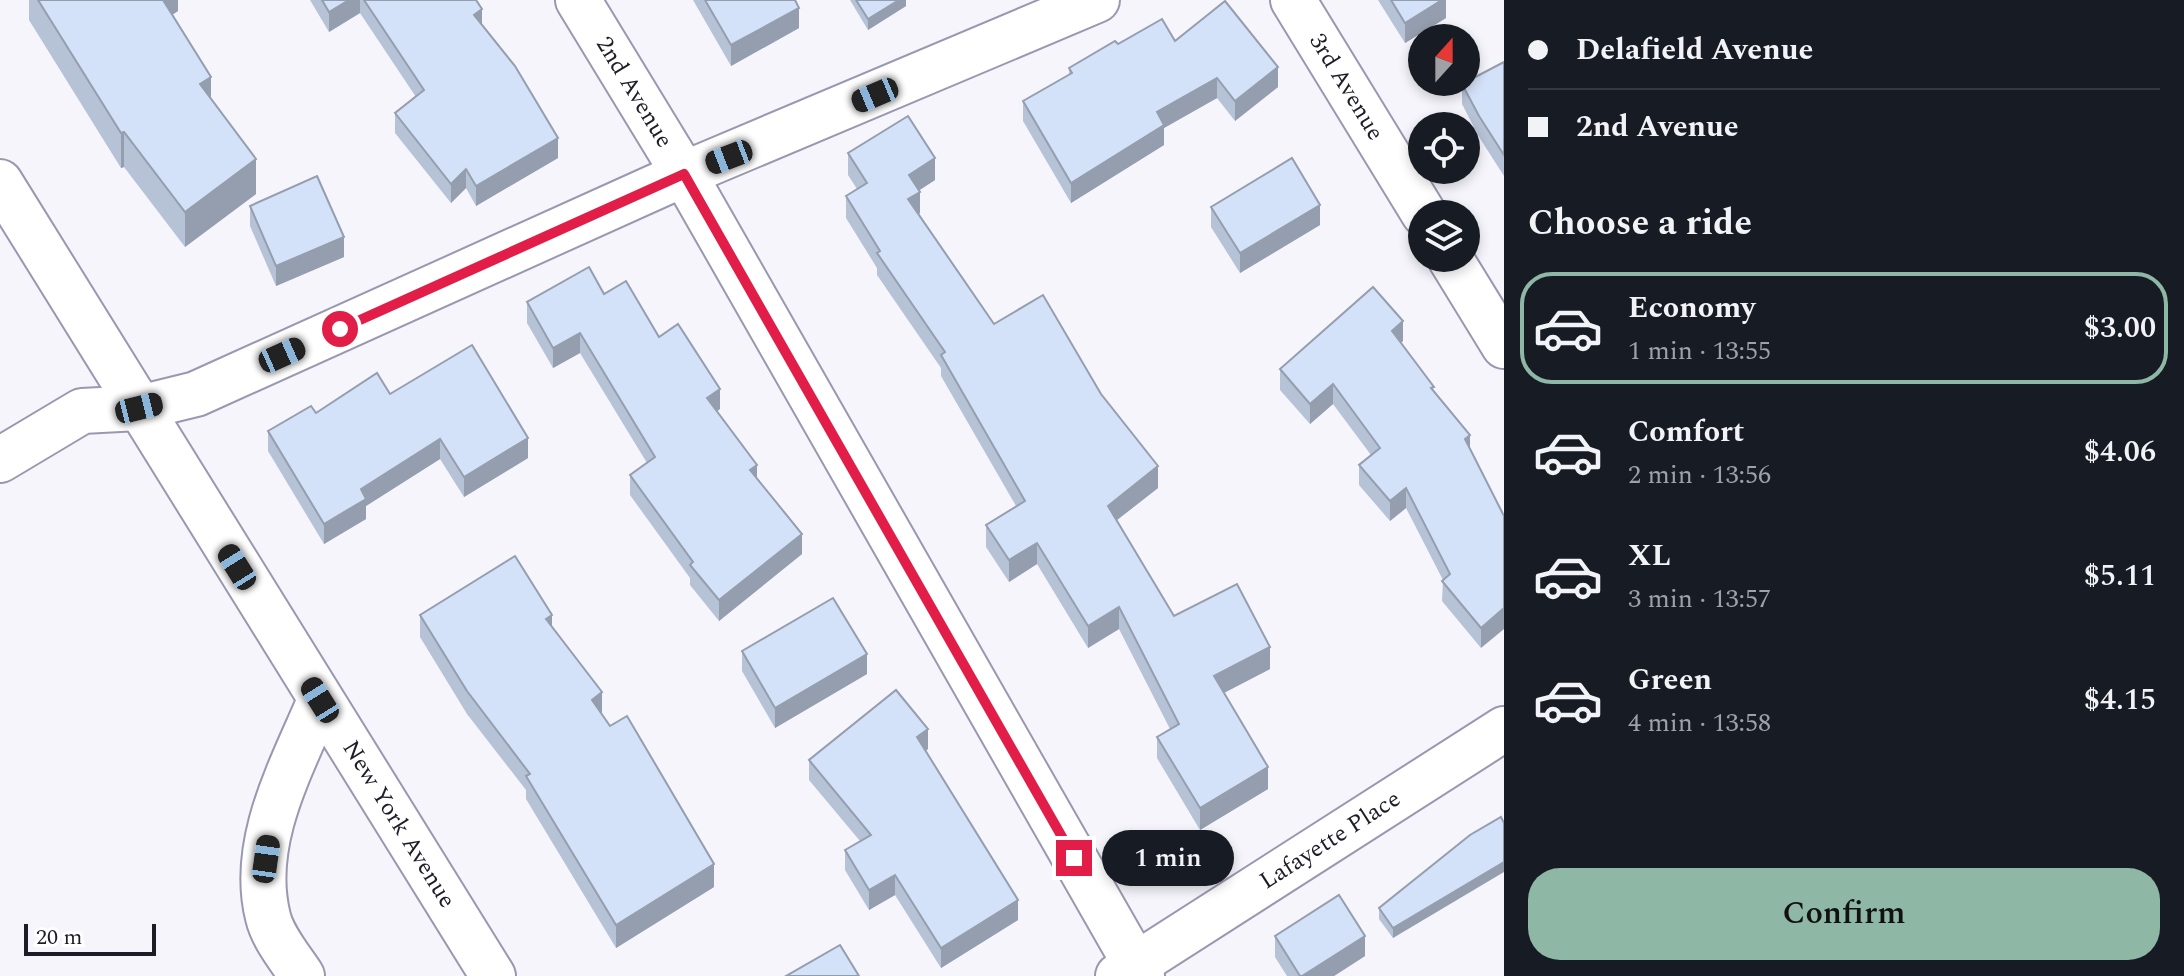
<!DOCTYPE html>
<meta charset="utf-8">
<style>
body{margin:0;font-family:Spectral,serif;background:#20242c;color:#f1f3f6;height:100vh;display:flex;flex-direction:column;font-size:30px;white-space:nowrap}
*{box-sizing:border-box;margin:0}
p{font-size:26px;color:#9ea1a6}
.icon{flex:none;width:44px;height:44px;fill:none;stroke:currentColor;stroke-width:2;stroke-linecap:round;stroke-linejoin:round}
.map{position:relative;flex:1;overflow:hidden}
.sheet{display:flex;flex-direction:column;background:#171b24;width:680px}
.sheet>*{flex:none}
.hud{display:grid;align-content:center;height:176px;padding:0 24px;background:#171b24}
.needle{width:52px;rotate:21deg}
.fabs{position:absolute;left:1408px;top:24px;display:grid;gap:16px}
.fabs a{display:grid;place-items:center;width:72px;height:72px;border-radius:50%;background:#171b24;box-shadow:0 4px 12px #0003;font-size:40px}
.scale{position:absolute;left:24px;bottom:20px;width:132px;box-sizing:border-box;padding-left:8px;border:4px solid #1e1d27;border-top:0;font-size:22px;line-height:28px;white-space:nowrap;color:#1e1d27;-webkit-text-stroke:6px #fff;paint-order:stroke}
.end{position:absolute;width:36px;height:36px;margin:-18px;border:10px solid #e11d48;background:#fff;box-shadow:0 0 0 4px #fff}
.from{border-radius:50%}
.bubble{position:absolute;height:56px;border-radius:28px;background:#171b24;box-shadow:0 4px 12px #0003;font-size:26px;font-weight:600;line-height:56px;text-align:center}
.car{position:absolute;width:24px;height:48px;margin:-24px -12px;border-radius:10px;box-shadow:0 0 6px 2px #0007;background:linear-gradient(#222 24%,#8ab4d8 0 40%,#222 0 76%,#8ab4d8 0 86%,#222 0)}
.hud b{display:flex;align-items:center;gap:28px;height:76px;font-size:30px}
.hud b+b{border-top:2px solid #363941}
.hud i{width:20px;height:20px;background:#f1f3f6}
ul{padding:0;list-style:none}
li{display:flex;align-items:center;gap:24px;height:112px;margin:0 16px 12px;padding:0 8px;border:4px solid transparent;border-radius:32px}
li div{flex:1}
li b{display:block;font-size:30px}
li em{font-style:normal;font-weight:600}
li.active{border-color:#8fb7a5}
li>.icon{width:72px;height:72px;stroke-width:1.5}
h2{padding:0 24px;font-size:36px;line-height:96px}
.cta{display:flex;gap:16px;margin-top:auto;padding:16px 24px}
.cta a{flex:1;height:92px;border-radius:32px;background:#8fb7a5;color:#111;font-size:32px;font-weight:600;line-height:92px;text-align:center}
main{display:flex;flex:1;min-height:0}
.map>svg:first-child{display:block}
</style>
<main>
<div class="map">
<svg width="1504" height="976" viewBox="0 0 1504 976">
<rect width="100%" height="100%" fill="#f5f5fb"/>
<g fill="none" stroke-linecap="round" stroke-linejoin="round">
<defs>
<g id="minor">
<path id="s1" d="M578,0L684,174L1142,976"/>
<path id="s2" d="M1293,0L1424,214"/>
<path id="s3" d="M0,182L493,976"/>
<path d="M1450,258L1504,346"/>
<path d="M0,460L82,411L139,408L196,394L684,174L1097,0"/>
<path d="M302,976C291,959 273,938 268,917C249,842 292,767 320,700"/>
<path id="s4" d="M1118,976L1504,729"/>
</g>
</defs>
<use href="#minor" stroke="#9998b0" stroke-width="48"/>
<use href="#minor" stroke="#fff" stroke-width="44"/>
</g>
<g fill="#b6c2d6">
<path d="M29,0H178V11L172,15L256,194L185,247L124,167L121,168L29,20Z"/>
<path d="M310,0H476L482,25L558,158L476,206L466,188L451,203L395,133V113L416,97L360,13L329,32Z"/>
<path d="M693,0H795L799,28L731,66Z"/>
<path d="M850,0H906V6L868,30Z"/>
<path d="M1378,0H1446V18L1405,43Z"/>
<path d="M1175,41L1278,87L1235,121L1217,98L1164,128V145L1071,203L1023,121V101L1069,75V68L1118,44Z"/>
<path d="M1504,62V176L1479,137L1462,104V84Z"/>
<path d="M848,153L935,180L919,190L920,213L919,214L994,324L1158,488L1117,520L1174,616L1270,669L1224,693L1268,789L1200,830L1157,758V737L1170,729L1119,629L1088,648L1037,564L1009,582L986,547V525L1016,506L941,376V368L877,275V268L846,218V196L857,189L848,175Z"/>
<path d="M250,206L344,257L276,286L250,226Z"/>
<path d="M1211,207L1320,225L1240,273L1211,227Z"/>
<path d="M604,294L659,337L720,409L717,411L802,554L719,621L690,585V578L630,495V475L647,463L580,353L553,368L527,323V302Z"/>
<path d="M1403,341L1401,343L1470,450L1504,516L1481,648L1442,601L1443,580L1406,508L1390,521L1359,485V465L1371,455L1333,404L1310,424L1280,390V369Z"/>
<path d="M390,394L528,458L464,497L440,459L366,506V519L324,544L268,451V431L316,413Z"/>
<path d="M420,615L552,628L602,714L714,887L616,948L526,799V790L467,714L420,637Z"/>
<path d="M742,651L867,674L775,728L742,671Z"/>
<path d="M928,749L925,751L1018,920L941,968L895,895L869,910L845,870V850L860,841L809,780V760Z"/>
<path d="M1504,823L1393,938L1379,919V908Z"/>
<path d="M1275,936L1365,956L1334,976H1287L1275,957Z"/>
</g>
<g fill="#949eae">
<path d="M156,0H178V11L156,25Z"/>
<path d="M349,0H360V13L329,32V12Z"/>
<path d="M899,0H906V6L868,30V19Z"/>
<path d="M1442,0H1446V18L1405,43V23Z"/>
<path d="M799,8V28L731,66V45Z"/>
<path d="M482,9V29L474,15Z"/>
<path d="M1278,67V87L1235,121V101Z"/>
<path d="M211,77V112L200,84Z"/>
<path d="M1217,78V98L1164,128V145L1071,203V183L1157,112Z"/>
<path d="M124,132V167L121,168V133Z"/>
<path d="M558,138V158L476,206V186Z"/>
<path d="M935,158V180L909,197V175Z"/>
<path d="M256,159V194L185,247V212Z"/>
<path d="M466,169V188L451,203V184Z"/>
<path d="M920,192V213L908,221V199Z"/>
<path d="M1320,205V225L1240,273V253Z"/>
<path d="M344,237V257L276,286V266Z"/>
<path d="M1403,321V341L1392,351V331Z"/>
<path d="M580,333V353L553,368V348Z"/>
<path d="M1333,384V404L1310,424V404Z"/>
<path d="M720,389V409L707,418V398Z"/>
<path d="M1470,435V455L1465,439Z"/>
<path d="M528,438V458L464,497V477Z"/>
<path d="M440,439V459L366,506V519L324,544V524L361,489Z"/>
<path d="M757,465V485L750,470Z"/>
<path d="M1158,466V488L1108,527V506Z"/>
<path d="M1406,488V508L1390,521V501Z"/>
<path d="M802,534V554L719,621V600Z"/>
<path d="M1037,543V564L1009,582V560Z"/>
<path d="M1119,607V629L1088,648V626Z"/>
<path d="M1504,608V629L1481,648V628Z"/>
<path d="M552,615V638L546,619Z"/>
<path d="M1270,647V669L1214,698V676Z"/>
<path d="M867,654V674L775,728V708Z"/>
<path d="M602,692V714L592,700Z"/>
<path d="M928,729V749L917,757V737Z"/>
<path d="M1268,767V789L1200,830V808Z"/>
<path d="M1504,862V872L1393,938V928Z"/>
<path d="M714,864V887L616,948V925Z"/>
<path d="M895,875V895L869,910V890Z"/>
<path d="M1018,900V920L941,968V948Z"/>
<path d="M1365,936V956L1334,976H1302Z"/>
</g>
<g fill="#d4e2f9" stroke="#949eae" stroke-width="2">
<path d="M38,0H163L211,77L200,84L256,159L185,212L124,132L121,133Z"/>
<path d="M322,0H349L329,12Z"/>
<path d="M364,0H476L482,9L474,15L515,66L558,138L476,186L466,169L451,184L395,113L424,90Z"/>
<path d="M705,0H795L799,8L731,45Z"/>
<path d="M856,0H899L868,19Z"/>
<path d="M1391,0H1442L1405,23Z"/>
<path d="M1225,1L1278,67L1235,101L1217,78L1157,112L1164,125L1071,183L1023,101L1072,73L1069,68L1115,41L1118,44L1162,19L1175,41Z"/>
<path d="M1504,62V155L1479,116L1462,84Z"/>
<path d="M908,116L935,158L909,175L920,192L908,199L994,324L1043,295L1101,394L1158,466L1108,506L1174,616L1237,584L1270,647L1214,676L1268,767L1200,808L1157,737L1179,724L1119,607L1088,626L1037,543L1009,560L986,525L1025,501L941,355L945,352L877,253L880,251L846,196L867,183L848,153Z"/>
<path d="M1292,158L1320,205L1240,253L1211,207Z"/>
<path d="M317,176L344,237L276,266L250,206Z"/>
<path d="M589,267L604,294L626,281L659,337L678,324L720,389L707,398L757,465L750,470L802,534L719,600L690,565L693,562L630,475L655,457L580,333L553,348L527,302Z"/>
<path d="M1373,287L1403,321L1392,331L1434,387L1431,388L1470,435L1465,439L1504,516V608L1481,628L1442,581L1450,574L1406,488L1390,501L1359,465L1380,448L1333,384L1310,404L1280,369Z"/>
<path d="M472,345L528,438L464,477L440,439L361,489L366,499L324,524L268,431L311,406L316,413L377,373L390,394Z"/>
<path d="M515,556L552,615L546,619L602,692L592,700L610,726L627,716L714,864L616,925L526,776L530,774L467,691L420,615Z"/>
<path d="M833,598L867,654L775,708L742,651Z"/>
<path d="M896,690L928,729L917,737L1018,900L941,948L895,875L869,890L845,850L871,835L809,760Z"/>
<path d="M1501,817L1504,823V862L1393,928L1379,908L1470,835Z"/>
<path d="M1339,895L1365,936L1302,976H1300L1275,936Z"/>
<path d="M840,945L859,976H786Z"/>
</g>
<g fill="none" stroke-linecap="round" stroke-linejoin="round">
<path stroke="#e11d48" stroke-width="10" d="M340,329L684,174L1074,858"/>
</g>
<g text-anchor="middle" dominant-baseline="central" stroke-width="7" stroke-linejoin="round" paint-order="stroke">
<g font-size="24" fill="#1e1d27" stroke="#fff">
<text stroke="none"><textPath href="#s2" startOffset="102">3rd Avenue</textPath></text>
<text stroke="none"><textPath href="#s1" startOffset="108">2nd Avenue</textPath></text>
<text stroke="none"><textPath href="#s3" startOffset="756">New York Avenue</textPath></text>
<text stroke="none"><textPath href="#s4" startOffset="252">Lafayette Place</textPath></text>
</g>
</g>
</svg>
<div class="fabs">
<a><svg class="needle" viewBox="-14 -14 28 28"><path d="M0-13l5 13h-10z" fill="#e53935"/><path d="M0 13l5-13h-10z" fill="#9ea1a6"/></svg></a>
<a><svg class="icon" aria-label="locate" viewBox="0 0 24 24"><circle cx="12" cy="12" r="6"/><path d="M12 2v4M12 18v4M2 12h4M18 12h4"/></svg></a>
<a><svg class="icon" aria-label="layers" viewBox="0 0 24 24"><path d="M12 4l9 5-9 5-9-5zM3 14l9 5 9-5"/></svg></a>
</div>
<div class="scale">20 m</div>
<i class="end from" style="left:340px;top:329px"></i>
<i class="end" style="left:1074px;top:858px"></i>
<div class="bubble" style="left:1102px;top:830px;width:132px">1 min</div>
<i class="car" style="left:875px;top:95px;rotate:247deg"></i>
<i class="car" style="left:729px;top:157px;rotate:249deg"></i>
<i class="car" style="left:282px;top:355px;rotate:66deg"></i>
<i class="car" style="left:139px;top:408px;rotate:76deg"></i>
<i class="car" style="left:237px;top:567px;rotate:328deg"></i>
<i class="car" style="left:320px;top:700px;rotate:328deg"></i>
<i class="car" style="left:266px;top:859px;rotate:8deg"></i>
</div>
<section class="sheet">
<div class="hud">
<b><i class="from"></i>Delafield Avenue</b>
<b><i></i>2nd Avenue</b>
</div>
<h2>Choose a ride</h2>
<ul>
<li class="active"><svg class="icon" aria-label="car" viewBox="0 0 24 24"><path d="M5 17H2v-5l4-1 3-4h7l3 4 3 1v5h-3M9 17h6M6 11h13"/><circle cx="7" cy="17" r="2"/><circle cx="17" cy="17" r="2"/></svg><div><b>Economy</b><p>1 min · 13:55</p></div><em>$3.00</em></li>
<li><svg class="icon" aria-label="car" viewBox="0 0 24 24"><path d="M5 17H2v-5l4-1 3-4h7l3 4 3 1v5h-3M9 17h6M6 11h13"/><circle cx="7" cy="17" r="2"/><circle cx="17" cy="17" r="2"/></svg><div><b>Comfort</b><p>2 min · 13:56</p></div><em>$4.06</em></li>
<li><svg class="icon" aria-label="car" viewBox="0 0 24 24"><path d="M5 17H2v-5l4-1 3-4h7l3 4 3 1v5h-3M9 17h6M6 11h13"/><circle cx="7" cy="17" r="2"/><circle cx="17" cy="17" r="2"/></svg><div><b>XL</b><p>3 min · 13:57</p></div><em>$5.11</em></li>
<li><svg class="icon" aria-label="car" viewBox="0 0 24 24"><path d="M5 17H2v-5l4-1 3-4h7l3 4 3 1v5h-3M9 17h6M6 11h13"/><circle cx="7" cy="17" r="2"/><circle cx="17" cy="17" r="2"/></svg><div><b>Green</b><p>4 min · 13:58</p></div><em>$4.15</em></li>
</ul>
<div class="cta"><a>Confirm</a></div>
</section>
</main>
